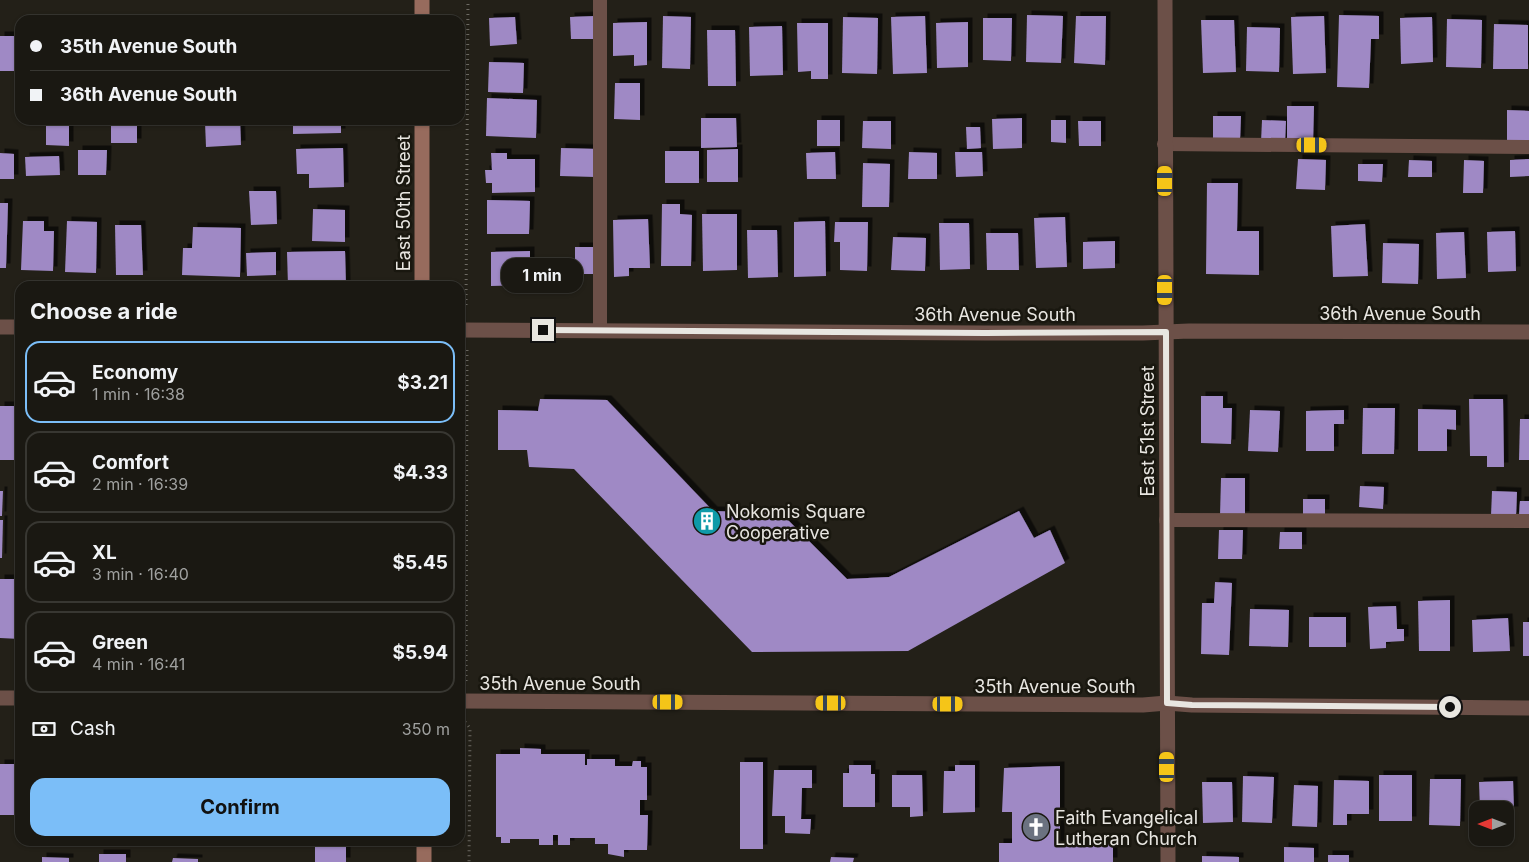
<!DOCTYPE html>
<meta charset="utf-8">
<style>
body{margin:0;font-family:Inter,sans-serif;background:#23211b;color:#f1f3f6;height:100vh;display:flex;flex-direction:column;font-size:19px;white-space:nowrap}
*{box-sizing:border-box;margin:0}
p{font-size:16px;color:#9fa09f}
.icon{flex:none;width:28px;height:28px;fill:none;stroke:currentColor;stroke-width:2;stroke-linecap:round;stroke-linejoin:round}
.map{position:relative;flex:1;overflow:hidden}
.side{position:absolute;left:15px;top:281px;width:450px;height:565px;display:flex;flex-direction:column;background:#1a1812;border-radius:15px;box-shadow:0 1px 4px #0004,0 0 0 1px #383732}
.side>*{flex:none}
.hud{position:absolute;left:15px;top:15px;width:450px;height:110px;border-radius:15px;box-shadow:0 1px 4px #0004,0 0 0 1px #383732;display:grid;align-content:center;height:110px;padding:0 15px;background:#1a1812}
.needle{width:32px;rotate:270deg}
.fabs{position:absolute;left:1469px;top:801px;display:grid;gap:10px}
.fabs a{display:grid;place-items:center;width:45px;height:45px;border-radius:10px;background:#1a1812;box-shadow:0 1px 4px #0004,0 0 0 1px #383732;font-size:25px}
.end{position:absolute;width:22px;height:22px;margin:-11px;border:6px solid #e8e6e1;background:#111;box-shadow:0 0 0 2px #111}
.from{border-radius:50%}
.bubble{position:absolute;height:35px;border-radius:15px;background:#1a1812;box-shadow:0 1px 4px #0004,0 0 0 1px #383732;font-size:16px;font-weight:700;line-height:35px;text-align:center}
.car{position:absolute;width:15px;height:30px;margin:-15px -8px;border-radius:6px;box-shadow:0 0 4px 1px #0007;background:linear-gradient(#f5c518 24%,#345 0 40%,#f5c518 0 76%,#345 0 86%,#f5c518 0)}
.hud b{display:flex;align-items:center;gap:18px;height:48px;font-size:19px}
.hud b+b{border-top:1px solid #383732}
.hud i{width:12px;height:12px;background:#f1f3f6}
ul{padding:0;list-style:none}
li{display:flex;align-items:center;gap:15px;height:82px;margin:0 10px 8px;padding:0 5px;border:2px solid #383732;border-radius:15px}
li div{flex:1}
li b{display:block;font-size:19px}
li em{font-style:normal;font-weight:700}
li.on{border-color:#7bbef8}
li>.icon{width:45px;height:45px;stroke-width:1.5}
h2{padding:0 15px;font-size:22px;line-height:60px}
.pay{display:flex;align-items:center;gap:12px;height:55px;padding:0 15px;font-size:19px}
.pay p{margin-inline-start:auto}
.action{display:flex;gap:10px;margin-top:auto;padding:10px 15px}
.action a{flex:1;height:58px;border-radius:15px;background:#7bbef8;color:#111;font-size:20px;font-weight:700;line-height:58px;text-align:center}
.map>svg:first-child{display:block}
</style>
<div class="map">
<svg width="1529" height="862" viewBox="0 0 1529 862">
<defs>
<filter id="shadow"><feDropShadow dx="4.5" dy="-4.5" stdDeviation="0" flood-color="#0009"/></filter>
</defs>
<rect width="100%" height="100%" fill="#232018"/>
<g fill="#9f89c5" filter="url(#shadow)">
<path d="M1027,15L1063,16L1061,63L1026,62Z"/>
<path d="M1339,15L1379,16V39H1371L1369,88L1337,87Z"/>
<path d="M595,16V39H571L570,17Z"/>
<path d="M663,16L691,17L690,69L662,68Z"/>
<path d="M925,16L927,73L893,74L891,17Z"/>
<path d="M1076,16H1106L1105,65L1074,63Z"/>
<path d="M1324,16L1326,73L1293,74L1291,17Z"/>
<path d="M515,17L517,44L490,46L489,18Z"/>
<path d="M843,17L878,18L877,74L842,73Z"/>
<path d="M1432,17L1433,62L1401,64L1400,18Z"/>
<path d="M983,18H1012L1011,61L983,60Z"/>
<path d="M1447,19L1482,20L1481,68L1446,67Z"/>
<path d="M1201,20H1234L1236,72L1203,73Z"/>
<path d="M647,22V65L634,66V55L613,56V23Z"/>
<path d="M968,22V67L937,68L936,23Z"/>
<path d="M797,23H828V79H811V71L798,72Z"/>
<path d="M1494,24L1528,25V69H1493Z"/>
<path d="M782,26L783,75L750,76L749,27Z"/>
<path d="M1247,27L1280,28L1279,72L1246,71Z"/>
<path d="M707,30H735L736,86H708Z"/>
<rect x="0" y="36" width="20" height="35"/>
<path d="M489,62L524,63L523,93L488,92Z"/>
<path d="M615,83H640V120L614,119Z"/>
<path d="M487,98L537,100L536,138L486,136Z"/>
<path d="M1287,106H1314L1313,143H1287Z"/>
<path d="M1507,110L1529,111V144H1507Z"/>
<path d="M1213,116H1241L1240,141L1213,140Z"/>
<path d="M701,118H736L737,147L701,148Z"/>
<path d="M1022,118V148L993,149L992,119Z"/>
<path d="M46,120H69V146L46,145Z"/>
<rect x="111" y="120" width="26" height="23"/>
<path d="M240,120L241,145L206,147L205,122Z"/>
<path d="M293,120H341V133L293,134Z"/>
<rect x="817" y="120" width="23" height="26"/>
<path d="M1051,120H1066V143L1051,142Z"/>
<path d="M1262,120L1286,121L1285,142H1261Z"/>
<path d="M863,121H891V149L862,148Z"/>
<path d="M1078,121H1101V146H1079Z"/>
<path d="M966,127H980L981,148L967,149Z"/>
<path d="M343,148L344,187L309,188V174H297L296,149Z"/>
<path d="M561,148L596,149L595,177L560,176Z"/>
<path d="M738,149V182H707V150Z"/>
<path d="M78,150H107L106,175H78Z"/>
<rect x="665" y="151" width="34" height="32"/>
<path d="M835,152L836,179H807L806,153Z"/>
<path d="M909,152L937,153V179H908Z"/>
<path d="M955,152H982L983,176L956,177Z"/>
<path d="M0,153L14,154V179H0Z"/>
<path d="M491,153H507V159H535V192L492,193V183H486L485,170H492Z"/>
<path d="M59,156L60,175L26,176L25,157Z"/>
<path d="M1298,159L1326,160L1325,190L1296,189Z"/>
<path d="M1529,159V176L1510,177V160Z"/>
<path d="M1409,160L1432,161V177H1408Z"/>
<path d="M1464,160L1484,161L1483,193H1463Z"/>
<path d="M863,163L890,164L889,207H862Z"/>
<path d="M1358,164H1383L1382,182L1358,181Z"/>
<path d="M1207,183H1238L1237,231H1259V275L1206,274Z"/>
<path d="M249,191H276L277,224L251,225Z"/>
<path d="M487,200L530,201L529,234H487Z"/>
<path d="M0,203H8L6,268H0Z"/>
<path d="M662,204H680V214L692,215L691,266H661Z"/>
<path d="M313,209L345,210V242L312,241Z"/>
<path d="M702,214H737V270L703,271Z"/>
<path d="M1065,217L1067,267L1036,268L1034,218Z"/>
<path d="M648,219L650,268H629V276L614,277L613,220Z"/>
<path d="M23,221H44V231H54L53,271L21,270Z"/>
<path d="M67,221L97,222L96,273L65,272Z"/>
<path d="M825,221L826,276L794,277V222Z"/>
<path d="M835,222H868L867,271L840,270V242H834Z"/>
<path d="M939,223H969L970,269L940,270Z"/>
<path d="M1365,224L1368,276L1333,277L1331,226Z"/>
<path d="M115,225H141L143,275H116Z"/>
<path d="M193,227L241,228L240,277L182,275L183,248H192Z"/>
<path d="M747,230H777L778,277L748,278Z"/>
<path d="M1515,231L1516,271L1488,272L1487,232Z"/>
<path d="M1464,232L1466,278L1437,279L1436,233Z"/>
<path d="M986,233H1018L1019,270H987Z"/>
<path d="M893,237L926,238L925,271L891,270Z"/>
<path d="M1115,241V268L1083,269V242Z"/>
<path d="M1383,243L1419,244L1418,284L1382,283Z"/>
<path d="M575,247H594L593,274H575Z"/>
<path d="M345,251L346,286H288L287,252Z"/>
<path d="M530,251V285L491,286V252Z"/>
<path d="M276,252V275L247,276L246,253Z"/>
<path d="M1201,396H1223V408H1232L1231,444L1201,443Z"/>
<path d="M540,399L607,400L713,511L781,513L847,579L889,577L1019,511L1034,538L1050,530L1065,563L908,651L752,652L574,469L529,467L527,450H498V410L538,411Z"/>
<path d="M1469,399H1503L1504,467H1487V456H1470Z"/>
<path d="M0,406H15L14,460H0Z"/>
<path d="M1363,408H1395L1394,454H1362Z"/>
<path d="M1418,409L1456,410V430L1447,429V451H1418Z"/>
<path d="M1250,410L1280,411L1278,452L1248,451Z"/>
<path d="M1344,410V424H1334V451H1306V411Z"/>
<path d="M1520,419H1529V460H1519Z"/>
<path d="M1221,478H1245V516H1220Z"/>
<path d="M1360,486L1384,487L1383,509L1359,507Z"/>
<path d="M0,491H3L2,516H0Z"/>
<path d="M1492,491L1517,492L1516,517L1491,516Z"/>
<rect x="1303" y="499" width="22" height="15"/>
<path d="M1520,501H1529V515H1519Z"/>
<path d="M0,520H3L2,558H0Z"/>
<path d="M1219,530H1243L1242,559H1218Z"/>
<path d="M1280,532H1302V549H1279Z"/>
<path d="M0,579H16L14,620H20V639L0,638Z"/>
<path d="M1215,582L1232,583L1229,655L1201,654L1202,603H1214Z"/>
<path d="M1450,600V651H1419L1418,601Z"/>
<path d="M1396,606L1397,629H1404V641L1386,642V648L1370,649L1368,607Z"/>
<path d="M1250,609L1289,610L1288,647L1249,646Z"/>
<rect x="1309" y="617" width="37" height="30"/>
<path d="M1508,618L1510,651L1473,652L1472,620Z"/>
<rect x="1523" y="622" width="6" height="34"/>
<path d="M520,748L541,749V754H585V765H587V759H615V766H632L633,761H641V767H647V800H640V815H648L647,850H624V857L608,854V844H595V838H570V845H558V835H553V845H539V839H510V843H501V837H496V754H520Z"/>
<rect x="740" y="762" width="23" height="87"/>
<rect x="0" y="764" width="20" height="51"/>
<path d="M849,765H871V774H875V807H843V773H849Z"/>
<path d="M955,765H975V812L943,813L944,771H955Z"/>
<path d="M1060,766V843H1113V862H999V843H1012V812H1002L1004,768Z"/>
<path d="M774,770H812V788H802L801,819H811L810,834L785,833V816H772Z"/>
<path d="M892,775H922L923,816L910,817V807H892Z"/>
<rect x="1379" y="775" width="33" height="46"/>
<path d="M1243,776L1274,777L1272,823L1242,822Z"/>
<path d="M1430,779H1461L1460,826L1429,825Z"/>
<path d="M1334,780L1369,781V814H1347V825H1333Z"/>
<path d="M1513,781L1514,811L1480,810L1479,782Z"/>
<path d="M1202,782H1232L1233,822L1203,823Z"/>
<path d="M1294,785L1318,786L1317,827L1292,826Z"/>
<path d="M346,844V862H315V845Z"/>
<path d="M1284,847L1314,848V862H1284Z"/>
<rect x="99" y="854" width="27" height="8"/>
<rect x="1328" y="855" width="21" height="7"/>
<path d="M1202,856L1239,857V862H1202Z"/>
<path d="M42,857L69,858V862H42Z"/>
<path d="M831,857L854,858L853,862H830Z"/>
<path d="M173,858L198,859V862H172Z"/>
</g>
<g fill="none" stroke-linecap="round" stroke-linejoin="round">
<g stroke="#6d6a63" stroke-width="3" stroke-dasharray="1 4" stroke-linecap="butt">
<path d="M466,305L468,0"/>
<path d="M466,681L467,350"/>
<path d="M465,722L470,728L469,862"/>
</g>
<g stroke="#6c5048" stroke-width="14">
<path d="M600,0V331"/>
<path d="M1164,144L1529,147"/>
<path d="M1166,520L1529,521"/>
</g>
<g stroke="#6c5048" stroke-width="15">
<path d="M1165,0L1168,862"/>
<path d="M0,327H20"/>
<path d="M460,330L985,333H1143L1189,331L1529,332"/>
<path d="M0,698H20"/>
<path d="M460,701L1143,705L1167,703L1192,705L1529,708"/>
</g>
<g stroke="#976b5d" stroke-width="15">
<path d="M422,0V20"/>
<path d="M422,120V286"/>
<path d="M424,841V862"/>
</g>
</g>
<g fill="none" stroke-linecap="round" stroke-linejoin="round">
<path stroke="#e8e6e1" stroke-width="6" d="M543,330L985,333L1166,332L1167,703L1192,705L1450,707"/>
</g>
<defs>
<symbol id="building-disc" viewBox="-11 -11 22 22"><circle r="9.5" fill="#0f9aa8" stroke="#19170f"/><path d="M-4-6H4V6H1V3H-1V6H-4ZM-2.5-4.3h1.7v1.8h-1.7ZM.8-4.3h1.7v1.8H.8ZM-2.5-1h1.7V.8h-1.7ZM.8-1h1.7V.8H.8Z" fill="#fff"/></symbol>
<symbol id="church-disc" viewBox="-11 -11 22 22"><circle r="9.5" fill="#6b7280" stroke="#19170f"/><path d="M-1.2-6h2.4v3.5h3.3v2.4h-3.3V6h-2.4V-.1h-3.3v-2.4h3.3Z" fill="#fff"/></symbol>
</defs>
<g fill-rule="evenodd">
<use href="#building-disc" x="691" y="505" width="32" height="32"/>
<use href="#church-disc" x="1020" y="811" width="32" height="32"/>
</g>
<g text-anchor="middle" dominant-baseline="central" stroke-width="5" stroke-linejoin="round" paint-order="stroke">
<g font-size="18" fill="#e8e6e1" stroke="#19170f">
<text transform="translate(403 203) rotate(-90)">East 50th Street</text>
<text x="1400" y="313">36th Avenue South</text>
<text x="995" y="314">36th Avenue South</text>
<text transform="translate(1147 431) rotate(-90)">East 51st Street</text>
<text x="560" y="683">35th Avenue South</text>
<text x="1055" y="686">35th Avenue South</text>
</g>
<g font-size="18" fill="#e8e6e1" stroke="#19170f" text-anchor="start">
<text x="726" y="511">Nokomis Square<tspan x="726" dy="21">Cooperative</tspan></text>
<text x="1055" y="817">Faith Evangelical<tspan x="1055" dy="21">Lutheran Church</tspan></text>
</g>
</g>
</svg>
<div class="fabs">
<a><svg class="needle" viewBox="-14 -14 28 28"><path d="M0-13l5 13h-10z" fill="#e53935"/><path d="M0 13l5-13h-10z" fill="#9fa09f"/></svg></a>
</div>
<i class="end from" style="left:1450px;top:707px"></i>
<i class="end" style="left:543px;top:330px"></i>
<div class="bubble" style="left:501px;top:258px;width:82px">1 min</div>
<i class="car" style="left:1312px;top:145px;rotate:90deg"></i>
<i class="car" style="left:1165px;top:181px;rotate:0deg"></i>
<i class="car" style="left:1165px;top:290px;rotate:180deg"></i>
<i class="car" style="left:668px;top:702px;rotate:90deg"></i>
<i class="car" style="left:831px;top:703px;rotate:270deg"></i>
<i class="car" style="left:948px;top:704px;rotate:90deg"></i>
<i class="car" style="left:1167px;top:767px;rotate:0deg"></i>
<div class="hud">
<b><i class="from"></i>35th Avenue South</b>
<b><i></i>36th Avenue South</b>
</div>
<section class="side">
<h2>Choose a ride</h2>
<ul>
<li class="on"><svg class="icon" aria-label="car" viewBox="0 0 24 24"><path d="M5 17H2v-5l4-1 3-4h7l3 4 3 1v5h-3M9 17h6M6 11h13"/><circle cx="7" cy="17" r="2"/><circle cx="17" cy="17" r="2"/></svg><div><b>Economy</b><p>1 min · 16:38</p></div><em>$3.21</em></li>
<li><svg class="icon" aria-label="car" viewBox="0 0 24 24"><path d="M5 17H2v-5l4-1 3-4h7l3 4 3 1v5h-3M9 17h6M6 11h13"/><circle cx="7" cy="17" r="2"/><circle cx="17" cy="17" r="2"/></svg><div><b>Comfort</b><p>2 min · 16:39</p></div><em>$4.33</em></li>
<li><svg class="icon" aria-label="car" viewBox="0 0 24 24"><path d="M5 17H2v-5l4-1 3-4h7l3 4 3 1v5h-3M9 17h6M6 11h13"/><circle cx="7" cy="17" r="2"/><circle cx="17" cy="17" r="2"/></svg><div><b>XL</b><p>3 min · 16:40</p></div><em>$5.45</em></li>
<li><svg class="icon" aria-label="car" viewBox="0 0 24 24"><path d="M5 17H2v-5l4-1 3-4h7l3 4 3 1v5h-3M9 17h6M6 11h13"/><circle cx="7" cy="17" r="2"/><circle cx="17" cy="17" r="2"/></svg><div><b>Green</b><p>4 min · 16:41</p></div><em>$5.94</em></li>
</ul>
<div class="pay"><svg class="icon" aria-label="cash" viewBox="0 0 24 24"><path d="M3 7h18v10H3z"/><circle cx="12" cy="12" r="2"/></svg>Cash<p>350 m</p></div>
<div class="action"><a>Confirm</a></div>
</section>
</div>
